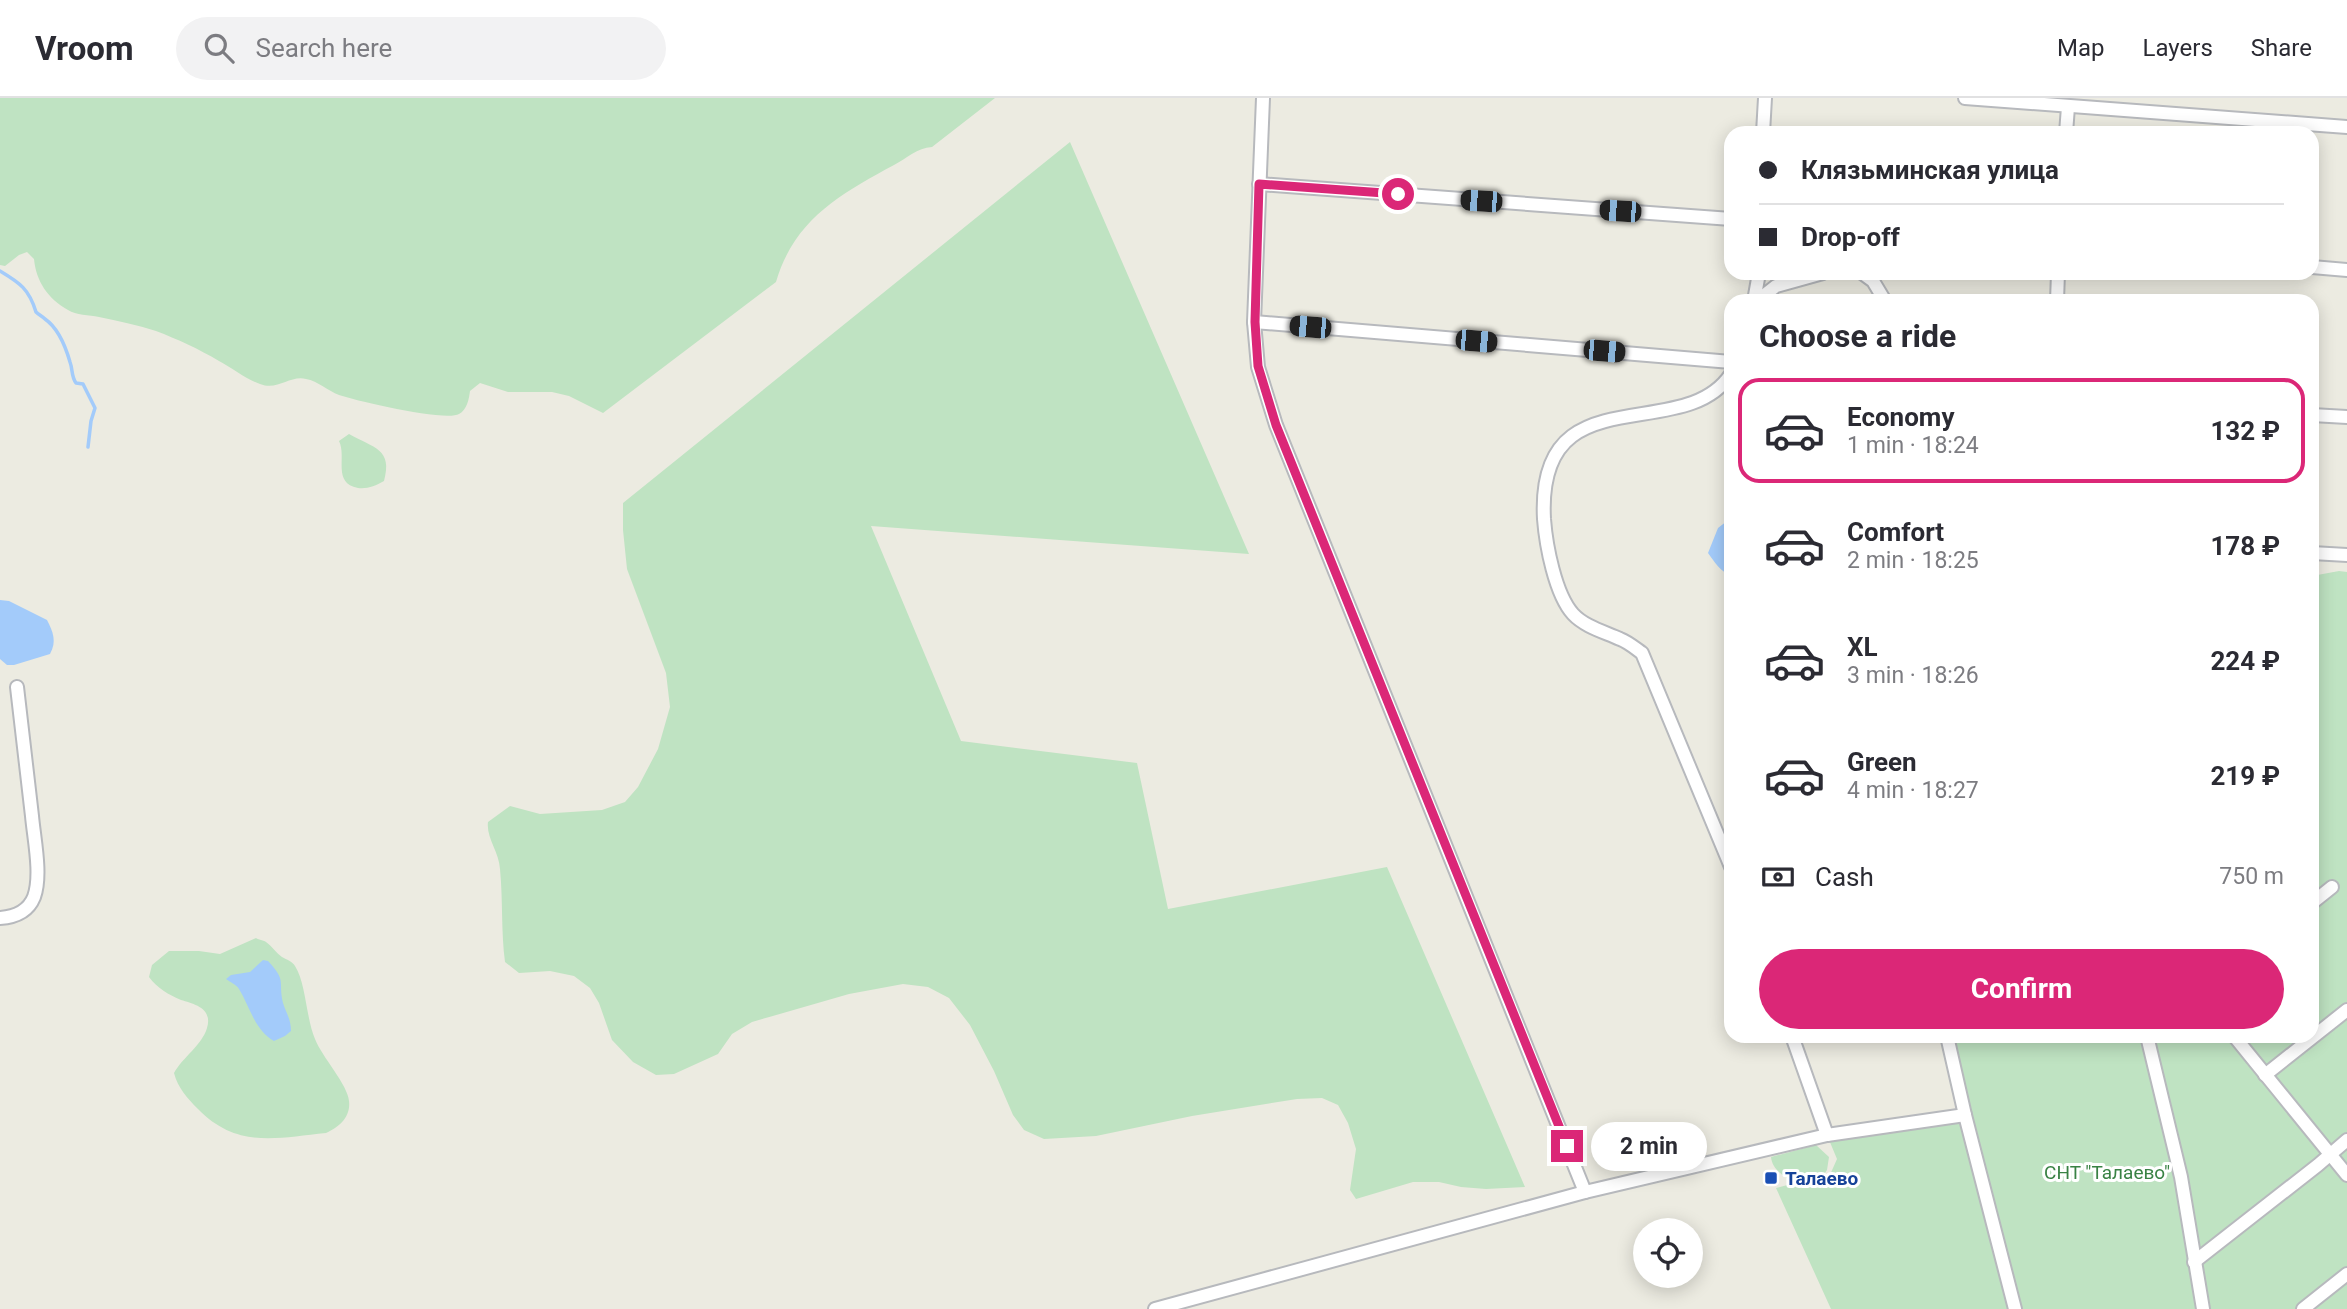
<!DOCTYPE html>
<meta charset="utf-8">
<style>
body{margin:0;font-family:Roboto,sans-serif;background:#f2f2f3;color:#2b2b33;height:100vh;display:flex;flex-direction:column;font-size:26px;white-space:nowrap}
*{box-sizing:border-box;margin:0}
p{font-size:23px;color:#7c7c81}
.icon{flex:none;width:38px;height:38px;fill:none;stroke:currentColor;stroke-width:2;stroke-linecap:round;stroke-linejoin:round}
.map{position:relative;flex:1;overflow:hidden}
.details{position:absolute;left:1724px;top:196px;width:595px;height:749px;display:flex;flex-direction:column;background:#fff;border-radius:21px;box-shadow:0 4px 18px #0003}
.details>*{flex:none}
.top-card{position:absolute;left:1724px;top:28px;width:595px;height:154px;border-radius:21px;box-shadow:0 4px 18px #0003;display:grid;align-content:center;height:154px;padding:0 35px;background:#fff}
.fabs{position:absolute;left:1633px;top:1120px;display:grid;gap:14px}
.fabs a{display:grid;place-items:center;width:70px;height:70px;border-radius:50%;background:#fff;box-shadow:0 4px 18px #0003;font-size:35px}
.end{position:absolute;width:32px;height:32px;margin:-16px;border:9px solid #db2777;background:#fff;box-shadow:0 0 0 4px #fff}
.from{border-radius:50%}
.bubble{position:absolute;height:49px;border-radius:24px;background:#fff;box-shadow:0 4px 18px #0003;font-size:23px;font-weight:700;line-height:49px;text-align:center}
.car{position:absolute;width:21px;height:42px;margin:-21px -10px;border-radius:9px;box-shadow:0 0 5px 2px #0007;background:linear-gradient(#222 24%,#8ab4d8 0 40%,#222 0 76%,#8ab4d8 0 86%,#222 0)}
.top-card b{display:flex;align-items:center;gap:24px;height:66px;font-size:26px}
.top-card b+b{border-top:2px solid #e1e1e2}
.top-card i{width:18px;height:18px;background:#2b2b33}
ul{padding:0;list-style:none}
li{display:flex;align-items:center;gap:21px;height:105px;margin:0 14px 10px;padding:0 21px;border:4px solid transparent;border-radius:21px}
li div{flex:1}
li b{display:block;font-size:26px}
li em{font-style:normal;font-weight:700}
li.on{border-color:#db2777}
li>.icon{width:63px;height:63px;stroke-width:1.5}
h2{padding:0 35px;font-size:32px;line-height:84px}
.pay{display:flex;align-items:center;gap:18px;height:77px;padding:0 35px;font-size:26px}
.pay p{margin-inline-start:auto}
.primary-button{display:flex;gap:14px;margin-top:auto;padding:14px 35px}
.primary-button a{flex:1;height:80px;border-radius:42px;background:#db2777;color:#fff;font-size:28px;font-weight:700;line-height:80px;text-align:center}
header{display:flex;align-items:center;gap:42px;box-sizing:border-box;height:98px;padding:0 35px;background:#fff;border-bottom:2px solid #e1e1e2}
header strong{font-size:33px}
nav{display:flex;gap:38px;margin-inline-start:auto;font-size:24px}
.search{width:490px;height:63px;background:#f2f2f3;display:flex;align-items:center;gap:18px;box-sizing:border-box;padding:0 24px;border-radius:38px;color:#7c7c81;font-size:26px}
.map>svg:first-child{display:block}
</style>
<header>
<strong>Vroom</strong>
<div class="search"><svg class="icon" aria-label="search" viewBox="0 0 24 24"><circle cx="10" cy="10" r="6"/><path d="M15 15l6 6"/></svg>Search here</div>
<nav><a>Map</a><a>Layers</a><a>Share</a></nav>
</header>
<div class="map">
<svg width="2347" height="1211" viewBox="0 0 2347 1211">
<rect width="100%" height="100%" fill="#ecebe1"/>
<g fill="#bfe3c2">
<path d="M0,0H995L932,49C917,50 907,60 894,67C840,96 794,122 776,184L603,315L569,298L552,294H508L480,285L470,293C469,301 467,312 459,316C446,324 357,303 339,297C328,293 318,283 306,281C290,277 278,293 260,286C246,281 232,270 219,263C199,251 177,241 156,233C137,227 118,223 99,219C89,217 76,217 68,212C48,201 36,183 34,161L27,154L19,157L5,168L0,167Z"/>
<path d="M1070,44L1249,456L871,428L961,643L1137,665L1168,811L1387,769L1525,1089L1486,1091L1461,1089L1439,1084H1413L1356,1101L1350,1092L1356,1051L1348,1025L1338,1007L1322,1000L1297,1001L1192,1018L1096,1038L1044,1041L1024,1032L1013,1017L994,973L970,927L949,900L928,889L903,886L849,896L752,924L732,936L718,956L674,976L656,977L633,964L612,942L599,905L590,890L574,878L550,873L519,875L505,864C501,833 503,802 500,771C499,753 486,740 488,724L510,708L540,716L602,712L625,704L638,689L658,651L670,609L666,575L627,471L623,432V405Z"/>
<path d="M349,336C374,350 393,351 384,383C375,388 368,391 358,390C332,385 347,359 339,343Z"/>
<path d="M2339,473L2347,474V1211H1831L1776,1090L1795,1085C1784,1079 1772,1071 1771,1059L1816,1047L1829,1059L1827,1072L1820,1082L1829,1079L1837,1061L1827,1037L1964,1017L1947,938H2312V478Z"/>
<path d="M256,840C257,841 265,843 266,844C272,848 276,855 282,859C287,862 292,863 295,868C306,885 306,920 315,941C322,959 348,987 349,1003C351,1019 339,1029 326,1035C276,1040 237,1051 198,1011C187,1000 178,990 174,975C183,959 202,947 207,930C213,910 194,906 181,902C169,897 157,890 149,879L152,867L169,853H199L220,856Z"/>
</g>
<g fill="#a3cbfa">
<path d="M1727,423H1731V477C1721,475 1714,463 1708,455L1718,430Z"/>
<path d="M0,502L9,503L47,522C53,534 57,543 50,556L14,567H7L0,561Z"/>
<path d="M263,862L268,863C287,883 278,883 283,905C286,915 291,921 291,933L285,938L274,943C254,931 250,909 239,891C236,886 231,885 226,881L231,877L250,874Z"/>
</g>
<g fill="none" stroke-linecap="round" stroke-linejoin="round">
<path stroke="#a3cbfa" stroke-width="3.5" d="M0,173C20,185 29,191 36,214C39,217 42,218 45,221C58,230 66,250 70,264C73,272 71,278 76,285L83,286L95,310L91,323L88,349"/>
<defs>
<g id="minor">
<path d="M1263,0L1254,224L1258,269L1276,327L1585,1094"/>
<path d="M1965,0L2347,29"/>
<path d="M1763,35L1765,0"/>
<path d="M2066,35L2068,9"/>
<path d="M1259,86L1731,121"/>
<path d="M2312,169L2347,172"/>
<path d="M1862,175L1873,183L1885,203"/>
<path d="M1754,203L1759,175"/>
<path d="M1757,203L1776,188L1823,175"/>
<path d="M2057,203L2058,175"/>
<path d="M1254,224L1731,264"/>
<path d="M1731,276C1683,349 1536,273 1544,421C1546,447 1555,496 1573,516C1585,529 1605,534 1620,541C1628,544 1635,550 1642,555L1731,769"/>
<path d="M2312,317L2347,319"/>
<path d="M2312,455L2347,457"/>
<path d="M2312,805L2332,789"/>
<path d="M0,820C15,819 28,814 34,799C42,777 34,741 32,718C27,675 22,632 17,589"/>
<path d="M1792,938L1827,1037"/>
<path d="M1947,938L1965,1017L2015,1211"/>
<path d="M2147,938L2181,1079L2203,1211"/>
<path d="M2234,938L2347,1077"/>
<path d="M2265,977L2347,912"/>
<path d="M2194,1164L2318,1067L2347,1042"/>
<path d="M1155,1211L1585,1094L1827,1037L1965,1017"/>
<path d="M2303,1211L2347,1176"/>
</g>
</defs>
<use href="#minor" stroke="#b7b9bd" stroke-width="16"/>
<use href="#minor" stroke="#fff" stroke-width="12"/>
</g>
<g fill="none" stroke-linecap="round" stroke-linejoin="round">
<path stroke="#db2777" stroke-width="9" d="M1398,96L1259,86L1255,224L1258,268L1276,327L1567,1048"/>
</g>
<rect fill="#1a4fb4" stroke="#fff" stroke-width="2.5" x="1764" y="1073" width="14" height="14" rx="3.5"/>
<g text-anchor="middle" dominant-baseline="central" stroke-width="6" stroke-linejoin="round" paint-order="stroke">
<g font-size="19" fill="#398244" stroke="#fff">
<text x="2107" y="1074">СНТ "Талаево"</text>
</g>
<g font-size="19" font-weight="bold" fill="#164399" stroke="#fff" text-anchor="start">
<text x="1785" y="1080">Талаево</text>
</g>
</g>
</svg>
<div class="fabs">
<a><svg class="icon" aria-label="locate" viewBox="0 0 24 24"><circle cx="12" cy="12" r="6"/><path d="M12 2v4M12 18v4M2 12h4M18 12h4"/></svg></a>
</div>
<i class="end from" style="left:1398px;top:96px"></i>
<i class="end" style="left:1567px;top:1048px"></i>
<div class="bubble" style="left:1591px;top:1024px;width:116px">2 min</div>
<i class="car" style="left:1481px;top:103px;rotate:274deg"></i>
<i class="car" style="left:1620px;top:113px;rotate:274deg"></i>
<i class="car" style="left:1310px;top:229px;rotate:275deg"></i>
<i class="car" style="left:1476px;top:243px;rotate:95deg"></i>
<i class="car" style="left:1604px;top:253px;rotate:95deg"></i>
<div class="top-card">
<b><i class="from"></i>Клязьминская улица</b>
<b><i></i>Drop-off</b>
</div>
<section class="details">
<h2>Choose a ride</h2>
<ul>
<li class="on"><svg class="icon" aria-label="car" viewBox="0 0 24 24"><path d="M5 17H2v-5l4-1 3-4h7l3 4 3 1v5h-3M9 17h6M6 11h13"/><circle cx="7" cy="17" r="2"/><circle cx="17" cy="17" r="2"/></svg><div><b>Economy</b><p>1 min · 18:24</p></div><em>132 ₽</em></li>
<li><svg class="icon" aria-label="car" viewBox="0 0 24 24"><path d="M5 17H2v-5l4-1 3-4h7l3 4 3 1v5h-3M9 17h6M6 11h13"/><circle cx="7" cy="17" r="2"/><circle cx="17" cy="17" r="2"/></svg><div><b>Comfort</b><p>2 min · 18:25</p></div><em>178 ₽</em></li>
<li><svg class="icon" aria-label="car" viewBox="0 0 24 24"><path d="M5 17H2v-5l4-1 3-4h7l3 4 3 1v5h-3M9 17h6M6 11h13"/><circle cx="7" cy="17" r="2"/><circle cx="17" cy="17" r="2"/></svg><div><b>XL</b><p>3 min · 18:26</p></div><em>224 ₽</em></li>
<li><svg class="icon" aria-label="car" viewBox="0 0 24 24"><path d="M5 17H2v-5l4-1 3-4h7l3 4 3 1v5h-3M9 17h6M6 11h13"/><circle cx="7" cy="17" r="2"/><circle cx="17" cy="17" r="2"/></svg><div><b>Green</b><p>4 min · 18:27</p></div><em>219 ₽</em></li>
</ul>
<div class="pay"><svg class="icon" aria-label="cash" viewBox="0 0 24 24"><path d="M3 7h18v10H3z"/><circle cx="12" cy="12" r="2"/></svg>Cash<p>750 m</p></div>
<div class="primary-button"><a>Confirm</a></div>
</section>
</div>
